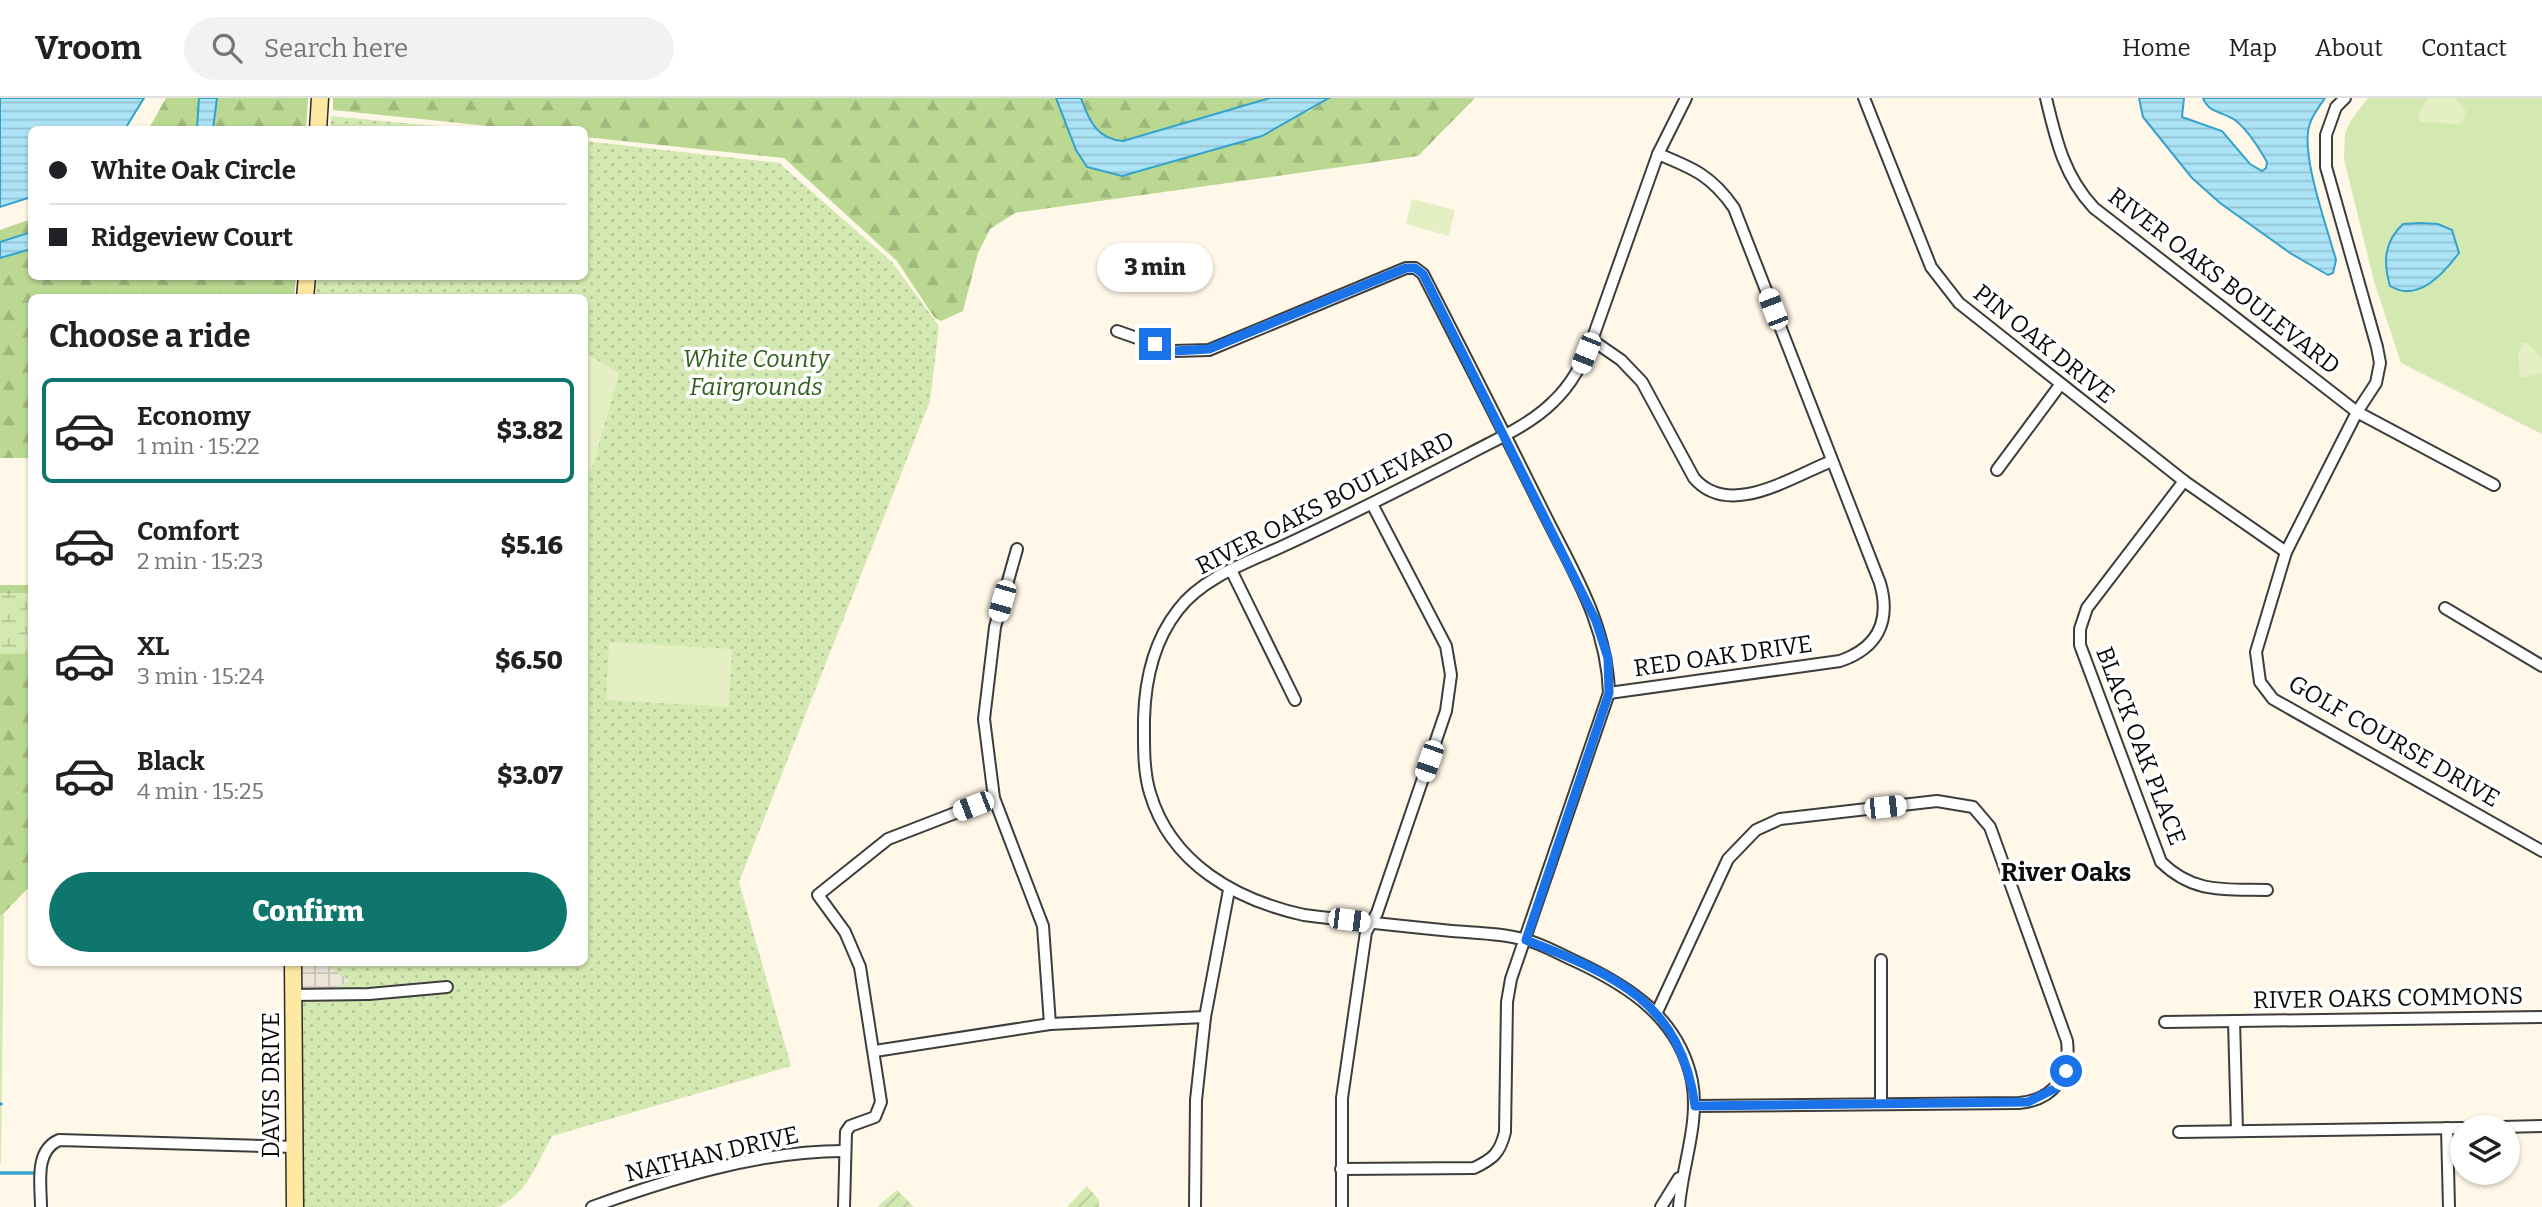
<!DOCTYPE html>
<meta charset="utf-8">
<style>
body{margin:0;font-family:Bitter,serif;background:#f2f2f2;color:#202124;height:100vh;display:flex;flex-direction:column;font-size:26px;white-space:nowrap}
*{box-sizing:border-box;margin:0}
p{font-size:23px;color:#757577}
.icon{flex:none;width:38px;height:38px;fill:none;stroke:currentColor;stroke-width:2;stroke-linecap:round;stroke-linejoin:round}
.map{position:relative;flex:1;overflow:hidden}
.side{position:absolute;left:28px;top:196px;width:560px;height:672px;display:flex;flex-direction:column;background:#fff;border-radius:10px;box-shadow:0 2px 5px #0004}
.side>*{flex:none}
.hud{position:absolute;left:28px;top:28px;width:560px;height:154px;border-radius:10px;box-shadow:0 2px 5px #0004;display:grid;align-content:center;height:154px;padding:0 21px;background:#fff}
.buttons{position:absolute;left:2450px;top:1017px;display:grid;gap:14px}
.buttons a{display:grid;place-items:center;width:70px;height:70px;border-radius:50%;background:#fff;box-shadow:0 2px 5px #0004;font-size:35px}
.end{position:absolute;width:32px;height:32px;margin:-16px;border:9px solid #1a73e8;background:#fff;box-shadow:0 0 0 4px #fff}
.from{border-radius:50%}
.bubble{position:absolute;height:49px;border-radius:24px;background:#fff;box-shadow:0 2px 5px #0004;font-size:23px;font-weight:800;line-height:49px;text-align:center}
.car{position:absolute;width:21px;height:42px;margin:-21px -10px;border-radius:9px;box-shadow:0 0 5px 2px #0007;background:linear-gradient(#fff 24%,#345 0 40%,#fff 0 76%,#345 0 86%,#fff 0)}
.hud b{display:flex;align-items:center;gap:24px;height:66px;font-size:26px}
.hud b+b{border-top:2px solid #e0e0e0}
.hud i{width:18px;height:18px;background:#202124}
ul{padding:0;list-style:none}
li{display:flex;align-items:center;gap:21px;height:105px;margin:0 14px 10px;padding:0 7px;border:4px solid transparent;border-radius:10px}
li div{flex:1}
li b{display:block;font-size:26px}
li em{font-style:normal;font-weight:800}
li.selected{border-color:#0f766e}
li>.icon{width:63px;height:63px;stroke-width:1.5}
h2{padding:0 21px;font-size:32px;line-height:84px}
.cta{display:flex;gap:14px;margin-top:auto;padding:14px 21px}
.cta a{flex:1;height:80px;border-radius:42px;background:#0f766e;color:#fff;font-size:28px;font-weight:800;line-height:80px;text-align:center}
header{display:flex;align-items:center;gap:42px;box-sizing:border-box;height:98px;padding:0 35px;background:#fff;border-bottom:2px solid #e0e0e0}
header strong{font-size:33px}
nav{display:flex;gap:38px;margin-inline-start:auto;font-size:24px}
.search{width:490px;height:63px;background:#f2f2f2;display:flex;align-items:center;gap:18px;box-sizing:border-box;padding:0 24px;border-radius:38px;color:#757577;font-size:26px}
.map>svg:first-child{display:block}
</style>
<header>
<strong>Vroom</strong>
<div class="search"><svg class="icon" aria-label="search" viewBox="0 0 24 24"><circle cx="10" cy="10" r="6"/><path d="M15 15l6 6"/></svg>Search here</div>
<nav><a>Home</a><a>Map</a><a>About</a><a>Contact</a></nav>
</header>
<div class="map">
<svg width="2542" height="1109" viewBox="0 0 2542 1109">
<defs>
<pattern id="forest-firs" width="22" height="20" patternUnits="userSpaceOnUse" patternTransform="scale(1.75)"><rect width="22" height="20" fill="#bad891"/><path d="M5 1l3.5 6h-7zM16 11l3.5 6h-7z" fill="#9fb87c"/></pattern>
<pattern id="wetland-marsh" width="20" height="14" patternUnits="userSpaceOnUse" patternTransform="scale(1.75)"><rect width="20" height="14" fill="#d4e8b2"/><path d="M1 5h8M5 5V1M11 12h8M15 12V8" fill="none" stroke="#b5c698"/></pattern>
<pattern id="park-dots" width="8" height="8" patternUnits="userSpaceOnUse" patternTransform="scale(1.75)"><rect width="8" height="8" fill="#d4e8b2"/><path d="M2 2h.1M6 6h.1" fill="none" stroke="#b5c698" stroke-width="1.8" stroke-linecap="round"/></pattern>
<pattern id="garden-furrows" width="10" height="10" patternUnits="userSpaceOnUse" patternTransform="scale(1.75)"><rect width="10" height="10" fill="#d4e8b2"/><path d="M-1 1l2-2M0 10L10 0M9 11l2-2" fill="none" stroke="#b5c698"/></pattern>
<pattern id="plaza-grid" width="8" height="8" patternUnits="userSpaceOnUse" patternTransform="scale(1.75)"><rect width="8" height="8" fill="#ece5d8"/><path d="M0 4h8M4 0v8" fill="none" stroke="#c9c3b8"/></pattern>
<pattern id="water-rules" width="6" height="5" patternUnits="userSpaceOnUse" patternTransform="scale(1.75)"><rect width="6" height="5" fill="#ace3f6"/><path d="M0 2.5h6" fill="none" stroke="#93c1d2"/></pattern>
</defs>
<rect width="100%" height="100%" fill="#fff7e7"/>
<g fill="#d4e8b2">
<path d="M2368,0H2542V336L2401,265L2374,183L2344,61L2345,35L2351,22Z"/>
<path d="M4,816L1,1065H0V819Z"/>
</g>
<g fill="url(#forest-firs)">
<path d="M166,0H199L197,31L148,32Z"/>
<path d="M217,0H308L306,31L213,32Z"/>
<path d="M333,0H1056L1076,52L1308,14L1329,0H1475L1418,58L1015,115L990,131L978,155L963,213L941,223L934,219L897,163L784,60L585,39L584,32L517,31L333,12Z"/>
<path d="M1081,0H1270L1123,43C1096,41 1090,23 1081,0Z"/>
<path d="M31,121V134L0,144V132Z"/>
<path d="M31,151L32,178L296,179L294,199L32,200L31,360H0V160Z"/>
<path d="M0,487H32L31,787L0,819Z"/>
</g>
<rect fill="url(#wetland-marsh)" x="0" y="495" width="31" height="61"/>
<g fill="url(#park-dots)">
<path d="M331,18L467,31H330Z"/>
<path d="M585,43L779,65L892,164L939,228L930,303L739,784L791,968L552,1038C537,1065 527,1097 497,1109H303L302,865L584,864V200L315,199L317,179L584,178Z"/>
</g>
<g fill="url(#garden-furrows)">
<path d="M1087,1088L1099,1102V1109H1067Z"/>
<path d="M897,1092L914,1109H878V1108Z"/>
</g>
<g fill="#e5efc4">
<path d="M2428,0H2454L2466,13L2463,24L2459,26L2420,24L2418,17Z"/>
<path d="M1412,101L1455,112L1449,138L1406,126Z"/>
<path d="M2523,245H2528L2542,260V275L2520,280L2518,255Z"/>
<path d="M585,255L619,275L594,365L585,380Z"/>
<path d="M609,544L732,551L729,609L606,602Z"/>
</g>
<path fill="url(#plaza-grid)" d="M323,865L350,883L332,891L299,890L300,866Z"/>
<g fill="url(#water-rules)" stroke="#33a2cc" stroke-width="2">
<path d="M0,0H144L125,31L32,32L31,99L0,109Z"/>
<path d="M199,0H217L213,31H197Z"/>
<path d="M1056,0H1081C1089,23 1097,41 1123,43L1270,0H1329L1262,38L1122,78L1087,69L1076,52Z"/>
<path d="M2139,0H2184L2182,19L2222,33L2250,66L2262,73L2266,70L2267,64C2259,50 2248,32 2235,22C2224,14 2208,15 2203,0H2325C2318,10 2309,22 2308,34C2304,66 2327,129 2336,162L2333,175L2328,177L2290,155L2220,105L2192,80L2143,19Z"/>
<path d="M2421,125L2438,126L2452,132L2459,155C2443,176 2418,205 2390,188C2383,163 2384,144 2403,126Z"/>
<path d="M31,134V151L0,160V144Z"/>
</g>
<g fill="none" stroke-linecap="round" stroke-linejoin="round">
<g stroke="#33a2cc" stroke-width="3.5">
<path d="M0,1006H1"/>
<path d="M0,1075H35"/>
</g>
<defs>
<g id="street">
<path d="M1864,0L1931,169L1959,205L2184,383L2286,454"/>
<path d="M2046,0C2056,42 2064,78 2094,110L2357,314L2494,387"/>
<path d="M2345,0L2336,9L2326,37V69L2377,249L2380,265L2376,285L2357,314L2286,454L2256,554L2260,584L2273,601L2542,753"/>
<path d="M1117,233L1174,253L1209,252L1406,170H1415L1423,176C1463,254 1503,332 1542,411C1572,472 1607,525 1609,595L1511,881L1507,904L1505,1034C1500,1055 1493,1061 1474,1070L1341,1071"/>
<path d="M1592,242L1621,262L1642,284L1694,380C1729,421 1791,379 1832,363"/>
<path d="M1997,372L2060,287"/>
<path d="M2184,383L2087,510L2080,531V547L2161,764C2194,796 2224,791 2267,792"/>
<path d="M1017,451L995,529L984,621L994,700L1043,828L1050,926"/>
<path d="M1231,472L1295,602"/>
<path d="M2445,510L2542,568"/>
<path d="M1609,595L1840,563C1878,550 1891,523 1880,485L1734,110C1712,78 1693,70 1658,56"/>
<path d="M1881,862V1006"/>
<path d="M293,897L369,896L447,889"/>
<path d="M1657,914L1728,761L1756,732L1780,721L1937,703L1973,709L1990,729L2067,943C2071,977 2054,1002 2019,1005L1695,1008"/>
<path d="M2234,923L2237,1033"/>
<path d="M2165,924L2542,919"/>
<path d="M875,953L1050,926L1205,919"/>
<path d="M2501,1029L2542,1028"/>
<path d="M2447,1030L2449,1109"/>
<path d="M2179,1034L2462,1030"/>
<path d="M41,1109C41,1086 34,1053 59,1042L294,1049"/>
<path d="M592,1109C672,1080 759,1053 844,1053"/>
<path d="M844,1109L846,1034L850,1028L875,1019L881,1004L860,869L845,834L818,797L888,741L994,700"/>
<path d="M1195,1109L1196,1002L1205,919L1229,792"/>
<path d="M1342,1109V1000L1366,834L1377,815L1446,613L1451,577L1446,548L1372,406"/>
<path d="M1661,1109L1679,1080"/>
<path d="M1679,1109C1682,1067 1700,1025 1692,983C1679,920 1629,888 1575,863C1559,856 1543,846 1526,842C1502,835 1476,835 1452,833C1402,828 1353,823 1304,817C1236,802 1171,766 1150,695C1143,672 1144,645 1144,621C1145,582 1153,544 1178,512C1202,480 1246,465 1281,449C1344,420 1405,389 1467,357C1495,342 1530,327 1553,304C1572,286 1582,266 1592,242L1658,56L1686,0"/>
</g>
<g id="secondary">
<path d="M318,32L320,0"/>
<path d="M305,200L307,178"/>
<path d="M293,864L295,1109"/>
</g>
</defs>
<use href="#street" stroke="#3d3d3d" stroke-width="14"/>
<use href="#secondary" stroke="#2c2c2c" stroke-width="19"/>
<use href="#street" stroke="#fff" stroke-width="10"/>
<use href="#secondary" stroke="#ffe9a2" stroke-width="16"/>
</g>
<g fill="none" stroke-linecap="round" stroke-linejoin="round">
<path stroke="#1a73e8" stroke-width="9" d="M1155,246L1174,253L1209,251L1406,170H1415L1423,176L1596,523L1608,560L1609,595L1526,842C1615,877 1681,904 1695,1008L2028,1004L2056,990L2066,973"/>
</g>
<g text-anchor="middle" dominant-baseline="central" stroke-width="7" stroke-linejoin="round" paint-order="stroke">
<g font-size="24" fill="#0a0a0a" stroke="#fff">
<text transform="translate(2224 183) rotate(38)">RIVER OAKS BOULEVARD</text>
<text transform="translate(2044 246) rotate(39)">PIN OAK DRIVE</text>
<text transform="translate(1325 405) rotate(-27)">RIVER OAKS BOULEVARD</text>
<text transform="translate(1723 558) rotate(-8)">RED OAK DRIVE</text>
<text transform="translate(2394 643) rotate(30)">GOLF COURSE DRIVE</text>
<text transform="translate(2141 648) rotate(69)">BLACK OAK PLACE</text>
<text transform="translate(2388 900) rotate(-1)">RIVER OAKS COMMONS</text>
<text transform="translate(271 987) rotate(-90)">DAVIS DRIVE</text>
<text transform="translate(712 1056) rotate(-13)">NATHAN DRIVE</text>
</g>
<g font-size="24" font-style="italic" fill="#32601c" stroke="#fff">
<text x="756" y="261">White County<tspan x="756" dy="28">Fairgrounds</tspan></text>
</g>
<g font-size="26" font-weight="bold" fill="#0a0a0a" stroke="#fff">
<text x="2066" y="774">River Oaks</text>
</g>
</g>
</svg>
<div class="buttons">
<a><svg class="icon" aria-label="layers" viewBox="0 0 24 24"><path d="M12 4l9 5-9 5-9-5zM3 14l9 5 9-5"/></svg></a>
</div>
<i class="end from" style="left:2066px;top:973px"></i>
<i class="end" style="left:1155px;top:246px"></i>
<div class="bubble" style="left:1097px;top:145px;width:116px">3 min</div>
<i class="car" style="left:1773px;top:211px;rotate:339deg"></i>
<i class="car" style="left:1586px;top:255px;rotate:202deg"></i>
<i class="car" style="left:1002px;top:503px;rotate:196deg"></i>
<i class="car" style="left:1429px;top:663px;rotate:199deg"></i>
<i class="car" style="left:973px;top:708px;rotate:249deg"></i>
<i class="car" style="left:1885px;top:709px;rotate:84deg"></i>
<i class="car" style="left:1349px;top:822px;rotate:97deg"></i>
<div class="hud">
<b><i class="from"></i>White Oak Circle</b>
<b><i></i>Ridgeview Court</b>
</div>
<section class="side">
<h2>Choose a ride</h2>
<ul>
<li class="selected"><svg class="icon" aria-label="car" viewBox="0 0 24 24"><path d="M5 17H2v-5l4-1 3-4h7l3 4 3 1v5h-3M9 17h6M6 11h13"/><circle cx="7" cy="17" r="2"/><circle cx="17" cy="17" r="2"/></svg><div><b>Economy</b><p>1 min · 15:22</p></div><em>$3.82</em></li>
<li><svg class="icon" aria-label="car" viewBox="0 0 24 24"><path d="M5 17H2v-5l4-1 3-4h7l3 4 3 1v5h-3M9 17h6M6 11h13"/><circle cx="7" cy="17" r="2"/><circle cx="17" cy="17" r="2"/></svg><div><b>Comfort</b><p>2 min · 15:23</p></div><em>$5.16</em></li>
<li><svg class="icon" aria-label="car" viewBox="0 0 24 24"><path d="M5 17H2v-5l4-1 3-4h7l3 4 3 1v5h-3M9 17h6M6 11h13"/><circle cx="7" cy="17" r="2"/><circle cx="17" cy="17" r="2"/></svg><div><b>XL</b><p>3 min · 15:24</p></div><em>$6.50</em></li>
<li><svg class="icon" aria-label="car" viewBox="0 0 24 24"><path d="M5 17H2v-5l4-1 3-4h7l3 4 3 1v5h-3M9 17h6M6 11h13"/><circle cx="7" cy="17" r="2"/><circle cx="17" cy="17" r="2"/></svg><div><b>Black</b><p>4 min · 15:25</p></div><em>$3.07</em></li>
</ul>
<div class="cta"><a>Confirm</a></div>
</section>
</div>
